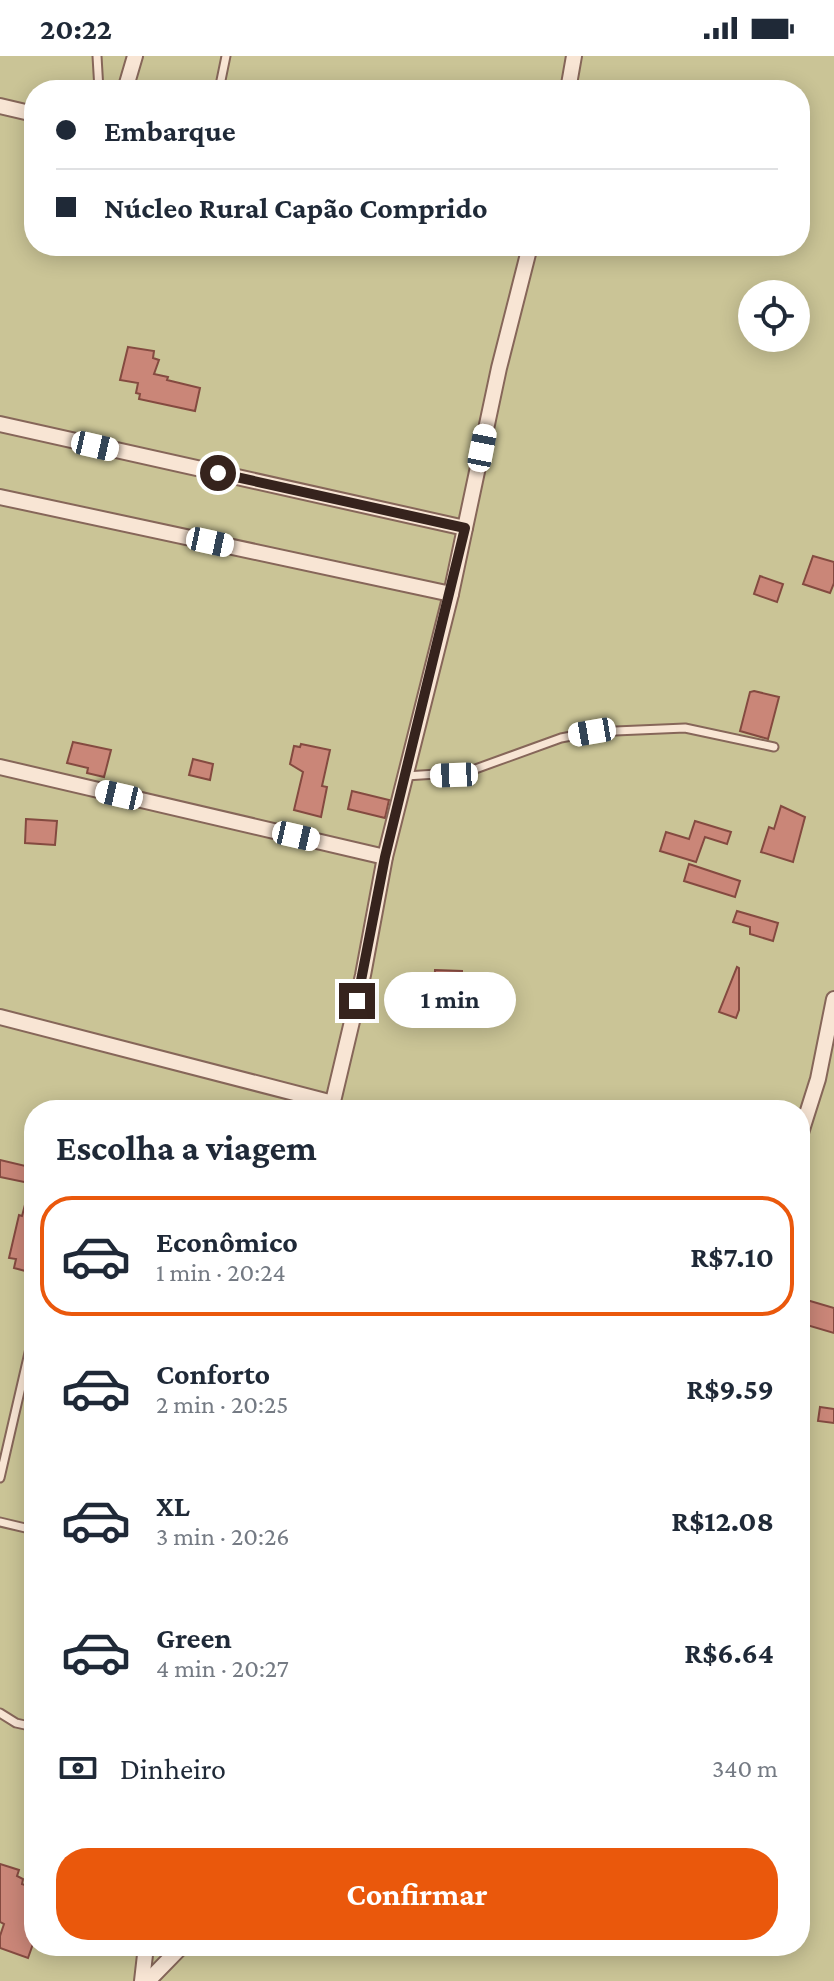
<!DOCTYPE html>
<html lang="pt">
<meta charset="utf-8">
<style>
body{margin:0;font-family:"Crimson Pro",serif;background:#f2f2f3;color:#1f2937;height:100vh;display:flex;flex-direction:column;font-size:30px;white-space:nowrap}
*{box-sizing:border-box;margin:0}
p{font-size:26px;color:#747a83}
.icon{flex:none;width:44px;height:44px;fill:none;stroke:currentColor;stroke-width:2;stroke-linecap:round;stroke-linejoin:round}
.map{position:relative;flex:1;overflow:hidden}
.panel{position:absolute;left:24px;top:1044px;width:786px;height:856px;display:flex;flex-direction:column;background:#fff;border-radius:32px;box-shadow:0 4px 20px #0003}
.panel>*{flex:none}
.guide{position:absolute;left:24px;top:24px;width:786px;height:176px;border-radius:32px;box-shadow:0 4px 20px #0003;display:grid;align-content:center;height:176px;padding:0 32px;background:#fff}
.buttons{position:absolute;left:738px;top:224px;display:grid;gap:16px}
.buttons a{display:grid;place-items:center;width:72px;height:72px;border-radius:50%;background:#fff;box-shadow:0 4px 20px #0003;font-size:40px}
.end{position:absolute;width:36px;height:36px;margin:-18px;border:10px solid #36231d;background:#fff;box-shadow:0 0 0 4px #fff}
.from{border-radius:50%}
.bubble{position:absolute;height:56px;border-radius:28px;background:#fff;box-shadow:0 4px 20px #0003;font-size:26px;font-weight:700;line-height:56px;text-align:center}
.car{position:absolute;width:24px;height:48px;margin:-24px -12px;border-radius:10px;box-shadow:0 0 6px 2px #0007;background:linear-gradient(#fff 24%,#345 0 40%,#fff 0 76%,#345 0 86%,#fff 0)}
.guide b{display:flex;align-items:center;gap:28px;height:76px;font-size:30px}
.guide b+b{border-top:2px solid #e0e1e3}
.guide i{width:20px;height:20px;background:#1f2937}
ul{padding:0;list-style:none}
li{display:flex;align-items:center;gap:24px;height:120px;margin:0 16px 12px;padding:0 16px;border:4px solid transparent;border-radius:32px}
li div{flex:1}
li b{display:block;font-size:30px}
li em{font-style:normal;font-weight:700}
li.selected{border-color:#ea580c}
li>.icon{width:72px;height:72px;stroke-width:1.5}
h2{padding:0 32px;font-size:36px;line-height:96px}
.pay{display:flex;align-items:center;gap:20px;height:88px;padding:0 32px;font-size:30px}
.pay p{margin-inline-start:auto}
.action{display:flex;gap:16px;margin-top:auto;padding:16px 32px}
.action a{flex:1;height:92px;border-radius:32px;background:#ea580c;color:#fff;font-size:32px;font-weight:700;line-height:92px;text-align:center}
.status{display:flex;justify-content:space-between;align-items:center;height:56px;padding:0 40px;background:#fff;direction:ltr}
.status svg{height:22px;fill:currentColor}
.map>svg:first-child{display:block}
</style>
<div class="status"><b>20:22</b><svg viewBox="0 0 49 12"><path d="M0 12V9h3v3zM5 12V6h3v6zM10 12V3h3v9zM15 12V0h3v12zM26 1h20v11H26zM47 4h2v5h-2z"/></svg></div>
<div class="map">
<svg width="834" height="1925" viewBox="0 0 834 1925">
<rect width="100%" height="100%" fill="#edd5c1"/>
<path fill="#cac496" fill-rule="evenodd" d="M0,0H834V1925H0ZM34,34H800V190H34ZM752,238H796V282H752ZM34,1054H800V1890H34Z"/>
<g fill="#ca8678" stroke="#844a40" stroke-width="2">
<path d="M128,291L154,295L153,302L159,304L154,318L168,321L167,324L200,332L195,355L139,343L140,338L136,337L138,327L120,324Z"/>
<path d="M813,500L834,506V527L830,537L803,528Z"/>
<path d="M760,520L783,528L777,546L754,538Z"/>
<path d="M754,635L779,641L768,683L740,675L750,636Z"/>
<path d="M73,686L111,694L104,721L87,717L88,712L67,707Z"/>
<path d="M301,688L330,694L322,730L327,731L321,761L294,754L303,716L290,708L294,690L300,691Z"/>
<path d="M193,703L213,708L210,724L189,719Z"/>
<path d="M352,735L389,744L385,762L348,753Z"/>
<path d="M781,750L805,761L793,806L761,796L769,771L774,773Z"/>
<path d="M26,763L57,765L55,789L25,787Z"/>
<path d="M695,765L731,776L727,788L705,781L696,806L660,795L666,776L689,783Z"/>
<path d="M689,808L740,825L735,841L684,825Z"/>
<path d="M737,855L778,867L773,885L750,878V871L733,866Z"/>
<path d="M737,911L739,912V954L736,962L719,956Z"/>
<path d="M435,914L462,915V936L434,935Z"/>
<path d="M0,1104L34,1112V1128L0,1121Z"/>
<path d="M30,1130L34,1131V1207H32L29,1216L14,1212L16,1203L9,1202L19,1159L22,1160Z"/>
<path d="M800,1242L834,1252V1277L800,1267Z"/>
<path d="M820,1351L834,1353V1367L818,1365Z"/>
<path d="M0,1808L19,1814L17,1820L23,1823L22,1828L34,1832L26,1857L34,1859V1885L28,1902L0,1892V1880L4,1868L0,1866Z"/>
</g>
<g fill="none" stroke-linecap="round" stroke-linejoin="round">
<defs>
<g id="service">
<path d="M97,0L99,34"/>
<path d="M219,34L226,0"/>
<path d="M406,720L467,716L561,682L592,676L685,672L774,691"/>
<path d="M0,1422L34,1275"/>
<path d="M0,1466L34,1474"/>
<path d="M0,1657L16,1667L34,1671"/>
</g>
<g id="minor">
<path d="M125,34L135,0"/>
<path d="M568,34L574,0"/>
<path d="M0,50L34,58"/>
<path d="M0,368L465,472"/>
<path d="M0,441L451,538"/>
<path d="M0,711L385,801"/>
<path d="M0,961L333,1047"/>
<path d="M331,1054L363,919L385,801L451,538L499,312L530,190"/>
<path d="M800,1080L818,1023L834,943"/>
<path d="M142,1925L146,1890"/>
<path d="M148,1925L182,1890"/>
</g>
</defs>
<use href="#service" stroke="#866659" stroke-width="11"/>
<use href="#minor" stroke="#866659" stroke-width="18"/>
<use href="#service" stroke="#f8e5d4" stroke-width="7"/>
<use href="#minor" stroke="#f8e5d4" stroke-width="14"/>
</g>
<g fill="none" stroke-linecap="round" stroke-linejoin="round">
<path stroke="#36231d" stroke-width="10" d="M218,417L465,472L385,801L357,945"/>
</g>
</svg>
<div class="buttons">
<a><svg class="icon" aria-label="locate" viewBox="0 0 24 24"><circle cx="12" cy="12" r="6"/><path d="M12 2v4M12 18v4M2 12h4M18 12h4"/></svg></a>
</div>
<i class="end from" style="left:218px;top:417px"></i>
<i class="end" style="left:357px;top:945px"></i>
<div class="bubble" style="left:384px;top:916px;width:132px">1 min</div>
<i class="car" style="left:95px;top:390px;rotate:103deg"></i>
<i class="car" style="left:482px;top:392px;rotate:11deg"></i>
<i class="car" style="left:210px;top:486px;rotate:102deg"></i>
<i class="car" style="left:592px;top:676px;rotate:260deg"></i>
<i class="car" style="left:454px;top:719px;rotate:268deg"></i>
<i class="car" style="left:119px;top:739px;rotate:283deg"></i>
<i class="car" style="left:296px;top:780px;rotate:103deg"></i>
<div class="guide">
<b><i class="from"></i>Embarque</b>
<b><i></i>Núcleo Rural Capão Comprido</b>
</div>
<section class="panel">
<h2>Escolha a viagem</h2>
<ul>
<li class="selected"><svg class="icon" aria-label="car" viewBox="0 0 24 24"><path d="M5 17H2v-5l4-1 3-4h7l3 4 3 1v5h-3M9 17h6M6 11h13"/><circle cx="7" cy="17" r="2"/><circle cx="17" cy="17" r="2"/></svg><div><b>Econômico</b><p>1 min · 20:24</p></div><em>R$7.10</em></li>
<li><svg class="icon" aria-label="car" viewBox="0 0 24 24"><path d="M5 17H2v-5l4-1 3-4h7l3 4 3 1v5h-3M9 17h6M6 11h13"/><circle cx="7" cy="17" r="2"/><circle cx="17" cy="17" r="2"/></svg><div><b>Conforto</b><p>2 min · 20:25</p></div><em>R$9.59</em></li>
<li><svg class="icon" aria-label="car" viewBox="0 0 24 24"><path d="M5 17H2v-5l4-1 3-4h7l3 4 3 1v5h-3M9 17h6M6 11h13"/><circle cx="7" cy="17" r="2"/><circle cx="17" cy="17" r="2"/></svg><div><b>XL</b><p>3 min · 20:26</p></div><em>R$12.08</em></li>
<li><svg class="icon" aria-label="car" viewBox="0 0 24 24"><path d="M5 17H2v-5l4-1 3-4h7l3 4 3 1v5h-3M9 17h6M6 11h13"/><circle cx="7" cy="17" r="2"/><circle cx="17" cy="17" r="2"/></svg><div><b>Green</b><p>4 min · 20:27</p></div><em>R$6.64</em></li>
</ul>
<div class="pay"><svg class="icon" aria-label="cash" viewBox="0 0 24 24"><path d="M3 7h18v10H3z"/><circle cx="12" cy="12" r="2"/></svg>Dinheiro<p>340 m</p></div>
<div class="action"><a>Confirmar</a></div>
</section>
</div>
